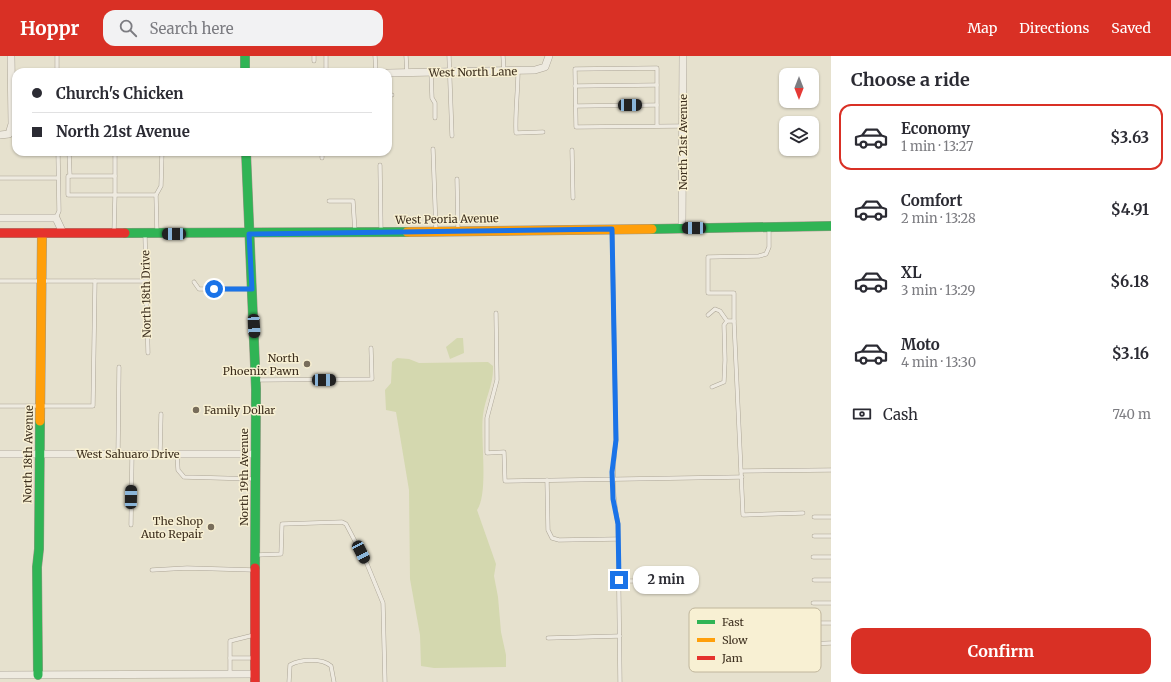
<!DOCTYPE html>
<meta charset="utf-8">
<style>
body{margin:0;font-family:Merriweather,serif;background:#f2f2f3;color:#2b2b33;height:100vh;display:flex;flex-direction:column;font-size:15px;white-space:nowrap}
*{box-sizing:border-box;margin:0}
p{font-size:13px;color:#7c7c81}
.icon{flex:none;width:22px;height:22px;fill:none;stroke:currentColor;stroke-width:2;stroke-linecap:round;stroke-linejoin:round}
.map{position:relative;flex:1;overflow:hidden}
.sheet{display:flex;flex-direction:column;background:#fff;width:340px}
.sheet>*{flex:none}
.banner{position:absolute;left:12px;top:12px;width:380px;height:88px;border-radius:12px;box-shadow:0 1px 3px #0004;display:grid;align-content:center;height:88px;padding:0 20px;background:#fff}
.needle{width:26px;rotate:180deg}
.controls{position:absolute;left:779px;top:12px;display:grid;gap:8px}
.controls a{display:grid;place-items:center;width:40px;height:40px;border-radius:8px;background:#fff;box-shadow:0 1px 3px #0004;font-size:20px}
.end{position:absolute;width:18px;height:18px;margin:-9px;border:5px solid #1a73e8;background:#fff;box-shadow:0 0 0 2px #fff}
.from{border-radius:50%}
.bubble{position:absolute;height:28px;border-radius:12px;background:#fff;box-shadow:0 1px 3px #0004;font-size:13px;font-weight:700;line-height:28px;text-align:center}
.car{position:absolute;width:12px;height:24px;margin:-12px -6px;border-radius:5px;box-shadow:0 0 3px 1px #0007;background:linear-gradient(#222 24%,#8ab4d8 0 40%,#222 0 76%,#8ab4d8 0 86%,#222 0)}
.banner b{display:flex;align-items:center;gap:14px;height:38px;font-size:15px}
.banner b+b{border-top:1px solid #e1e1e2}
.banner i{width:10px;height:10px;background:#2b2b33}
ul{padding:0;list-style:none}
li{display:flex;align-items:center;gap:12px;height:66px;margin:0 8px 6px;padding:0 12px;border:2px solid transparent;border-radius:12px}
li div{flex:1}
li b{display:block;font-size:15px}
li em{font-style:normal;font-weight:700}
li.on{border-color:#d93025}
li>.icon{width:36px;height:36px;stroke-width:1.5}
h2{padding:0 20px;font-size:18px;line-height:48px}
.pay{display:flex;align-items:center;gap:10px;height:44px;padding:0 20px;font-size:15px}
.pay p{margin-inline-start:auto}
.button{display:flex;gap:8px;margin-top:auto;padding:8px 20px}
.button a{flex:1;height:46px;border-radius:12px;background:#d93025;color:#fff;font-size:16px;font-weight:700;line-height:46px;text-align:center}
header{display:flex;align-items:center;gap:24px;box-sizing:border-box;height:56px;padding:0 20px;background:#d93025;color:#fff}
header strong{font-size:19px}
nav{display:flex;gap:22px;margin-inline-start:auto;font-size:14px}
.search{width:280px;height:36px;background:#f2f2f3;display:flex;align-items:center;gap:10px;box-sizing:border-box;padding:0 14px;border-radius:12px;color:#7c7c81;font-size:15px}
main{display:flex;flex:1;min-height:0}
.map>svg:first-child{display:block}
</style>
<header>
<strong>Hoppr</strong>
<div class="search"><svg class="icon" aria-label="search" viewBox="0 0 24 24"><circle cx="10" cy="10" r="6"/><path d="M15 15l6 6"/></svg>Search here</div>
<nav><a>Map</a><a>Directions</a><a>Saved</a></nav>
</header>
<main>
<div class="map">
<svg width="831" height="626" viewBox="0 0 831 626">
<rect width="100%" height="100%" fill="#e6e1ce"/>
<g fill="#d4d8af">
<path d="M457,282H463L464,297L450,303L446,291Z"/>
<path d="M397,302L409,303L419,307L488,306L493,310C494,328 485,342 483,359C480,382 489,437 477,454L496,508L494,520L498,541L501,576L506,599V611L434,612L421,610L420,579L410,523L409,434L396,356L386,354L385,334L391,327L392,306Z"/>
</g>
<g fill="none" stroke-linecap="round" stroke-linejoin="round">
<defs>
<g id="lane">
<path d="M57,0V16"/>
<path d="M375,0L376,16"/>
<path d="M406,0L407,17"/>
<path d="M449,0L452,80"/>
<path d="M503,0L504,15"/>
<path d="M314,5V0"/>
<path d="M518,15C518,36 515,55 516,77L543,76"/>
<path d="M326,16V0"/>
<path d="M431,16L432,42L435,47V62"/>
<path d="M575,30L657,29"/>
<path d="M388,39H392"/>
<path d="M576,50L657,49"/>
<path d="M657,70V12L575,13L576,71L683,70"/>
<path d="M433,93L436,175"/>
<path d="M572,94L573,142"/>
<path d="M69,96L70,120"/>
<path d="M322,96V102"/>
<path d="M380,109L381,175"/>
<rect x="68" y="120" width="47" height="19"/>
<path d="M115,120V96"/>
<path d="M0,122H58"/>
<path d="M457,123L458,174"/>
<path d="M156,139L161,130L162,96"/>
<path d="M329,145H353L355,176"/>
<path d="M56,162L59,155L58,96"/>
<path d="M612,174L616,384C612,415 612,438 618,468L620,626"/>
<path d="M114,176L115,139H156L157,177"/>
<path d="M145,179L148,297"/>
<path d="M0,225H146"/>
<path d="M194,226L199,233H250"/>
<path d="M496,257L497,324L487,362V397L504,396L505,425L742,421"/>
<path d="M708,259L715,253L720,255L727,265"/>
<path d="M734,265V237H708V201L759,200L766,198L769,191V172"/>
<path d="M256,324L372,323L371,292"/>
<path d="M712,331L724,326L725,304L724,269L727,265H734L743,459L803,457"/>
<path d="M0,350H93L95,225"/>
<path d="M118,398L119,311"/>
<path d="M160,398L161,358"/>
<path d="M177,398L178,414L184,421L255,423"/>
<path d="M741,415L831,414"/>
<path d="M547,424L548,474L552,482L559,484L618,483"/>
<path d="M814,461H831"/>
<path d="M131,469L132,398"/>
<path d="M814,480H831"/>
<path d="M257,499L281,498L282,468L342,466L346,468L367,508L383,547L385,626"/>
<path d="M813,501H831"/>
<path d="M152,514L187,512L254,514"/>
<path d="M814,524H831"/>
<path d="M619,525H669"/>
<path d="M813,547H831"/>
<path d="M811,567H831"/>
<path d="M548,582L620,580"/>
<path d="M807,588L831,587"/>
<path d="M230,602H254"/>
<path d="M230,618V585L254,579"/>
<path d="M289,626L290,609C301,603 322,602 331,610L334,626"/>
</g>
<g id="street">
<path d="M388,17L535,14L545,11L549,0"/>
<path d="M0,79L9,78L12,68L11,0"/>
<path d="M0,162H56L63,177"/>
<path d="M682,172L683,0"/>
<path d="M0,398H256"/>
<path d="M0,619L255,618"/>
</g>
<g id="fast">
<path d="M245,0V16"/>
<path d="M246,96L256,333L255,512"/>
<path d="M652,173L831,170"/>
<path d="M125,177L407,176"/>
<path d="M38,619L37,511L39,493L40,365"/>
</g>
<g id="slow">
<path d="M407,176L652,173"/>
<path d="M40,365L42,177"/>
</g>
<g id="jam">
<path d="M0,177H125"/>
<path d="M255,626V512"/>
</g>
</defs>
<use href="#lane" stroke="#aca596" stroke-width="4.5"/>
<use href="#street" stroke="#aca596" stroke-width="8"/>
<use href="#fast" stroke="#9b9586" stroke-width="10"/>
<use href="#slow" stroke="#9b9586" stroke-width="10"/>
<use href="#jam" stroke="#9b9586" stroke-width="10"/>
<use href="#lane" stroke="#eeeae0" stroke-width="3.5"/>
<use href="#street" stroke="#eeeae0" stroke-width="7"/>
<use href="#fast" stroke="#30b455" stroke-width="9"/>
<use href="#slow" stroke="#ff9f0a" stroke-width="9"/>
<use href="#jam" stroke="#e5322d" stroke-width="9"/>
</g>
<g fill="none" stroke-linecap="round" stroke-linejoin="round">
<path stroke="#1a73e8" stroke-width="5" d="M214,233H252L249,178L612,173L616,384L612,416L613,443L618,468L619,524"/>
</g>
<g fill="#786d5b" stroke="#f8f0d3" stroke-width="1.5">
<circle cx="307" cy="308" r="4"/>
<circle cx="196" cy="354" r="4"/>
<circle cx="211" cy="471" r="4"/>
</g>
<g text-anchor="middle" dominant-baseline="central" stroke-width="3" stroke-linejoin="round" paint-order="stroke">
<g font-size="11" fill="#3c2e1d" stroke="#f8f0d3">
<text transform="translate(473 16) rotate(-1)">West North Lane</text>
<text transform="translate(683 86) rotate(-90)">North 21st Avenue</text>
<text transform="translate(447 163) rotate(-1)">West Peoria Avenue</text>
<text transform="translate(146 238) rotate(-91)">North 18th Drive</text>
<text transform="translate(28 398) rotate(-89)">North 18th Avenue</text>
<text x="128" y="398">West Sahuaro Drive</text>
<text transform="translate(244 421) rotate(-90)">North 19th Avenue</text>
</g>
<g font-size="11" fill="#3c2e1d" stroke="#f8f0d3" text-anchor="end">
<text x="299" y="302">North<tspan x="299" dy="13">Phoenix Pawn</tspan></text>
<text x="204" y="354" text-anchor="start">Family Dollar</text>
<text x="203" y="465">The Shop<tspan x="203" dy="13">Auto Repair</tspan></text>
</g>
</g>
<rect x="689" y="552" width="132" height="64" rx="6" fill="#f8f0d3" stroke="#c0b69c" stroke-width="1"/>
<rect x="697" y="564" width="18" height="4" fill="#30b455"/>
<rect x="697" y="582" width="18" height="4" fill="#ff9f0a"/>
<rect x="697" y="600" width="18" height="4" fill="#e5322d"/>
<g font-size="11" fill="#3c2e1d">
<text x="722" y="570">Fast</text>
<text x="722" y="588">Slow</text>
<text x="722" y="606">Jam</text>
</g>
</svg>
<div class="controls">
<a><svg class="needle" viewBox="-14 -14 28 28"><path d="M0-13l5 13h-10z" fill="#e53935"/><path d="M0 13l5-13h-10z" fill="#7c7c81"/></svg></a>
<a><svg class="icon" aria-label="layers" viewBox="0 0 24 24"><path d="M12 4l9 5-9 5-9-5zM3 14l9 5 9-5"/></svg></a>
</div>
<i class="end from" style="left:214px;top:233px"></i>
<i class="end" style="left:619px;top:524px"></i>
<div class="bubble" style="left:633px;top:510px;width:66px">2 min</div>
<i class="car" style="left:630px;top:49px;rotate:89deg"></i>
<i class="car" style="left:694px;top:172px;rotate:270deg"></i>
<i class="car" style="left:174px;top:178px;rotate:270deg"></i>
<i class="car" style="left:254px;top:270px;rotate:177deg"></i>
<i class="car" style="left:324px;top:324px;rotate:90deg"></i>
<i class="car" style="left:131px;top:441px;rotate:1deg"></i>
<i class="car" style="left:361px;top:496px;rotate:153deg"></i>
<div class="banner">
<b><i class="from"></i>Church's Chicken</b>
<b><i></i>North 21st Avenue</b>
</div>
</div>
<section class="sheet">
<h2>Choose a ride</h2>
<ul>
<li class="on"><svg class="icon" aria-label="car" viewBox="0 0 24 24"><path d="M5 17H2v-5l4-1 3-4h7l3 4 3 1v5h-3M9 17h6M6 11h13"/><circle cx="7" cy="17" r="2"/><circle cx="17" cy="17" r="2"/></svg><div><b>Economy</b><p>1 min · 13:27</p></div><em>$3.63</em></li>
<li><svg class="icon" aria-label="car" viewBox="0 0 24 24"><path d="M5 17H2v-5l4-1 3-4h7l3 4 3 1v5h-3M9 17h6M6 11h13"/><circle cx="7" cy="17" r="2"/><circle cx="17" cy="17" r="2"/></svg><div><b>Comfort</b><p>2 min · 13:28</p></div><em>$4.91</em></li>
<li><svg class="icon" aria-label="car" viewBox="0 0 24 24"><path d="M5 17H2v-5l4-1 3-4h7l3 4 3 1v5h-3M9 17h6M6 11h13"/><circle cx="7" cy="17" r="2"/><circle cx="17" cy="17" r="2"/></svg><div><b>XL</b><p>3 min · 13:29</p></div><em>$6.18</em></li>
<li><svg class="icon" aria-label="car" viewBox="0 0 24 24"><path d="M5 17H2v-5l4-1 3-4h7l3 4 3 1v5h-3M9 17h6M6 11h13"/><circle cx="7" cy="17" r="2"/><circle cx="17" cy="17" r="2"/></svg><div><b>Moto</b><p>4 min · 13:30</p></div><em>$3.16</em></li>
</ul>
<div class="pay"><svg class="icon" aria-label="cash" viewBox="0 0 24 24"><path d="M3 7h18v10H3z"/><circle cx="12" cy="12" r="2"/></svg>Cash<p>740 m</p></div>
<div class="button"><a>Confirm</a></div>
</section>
</main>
